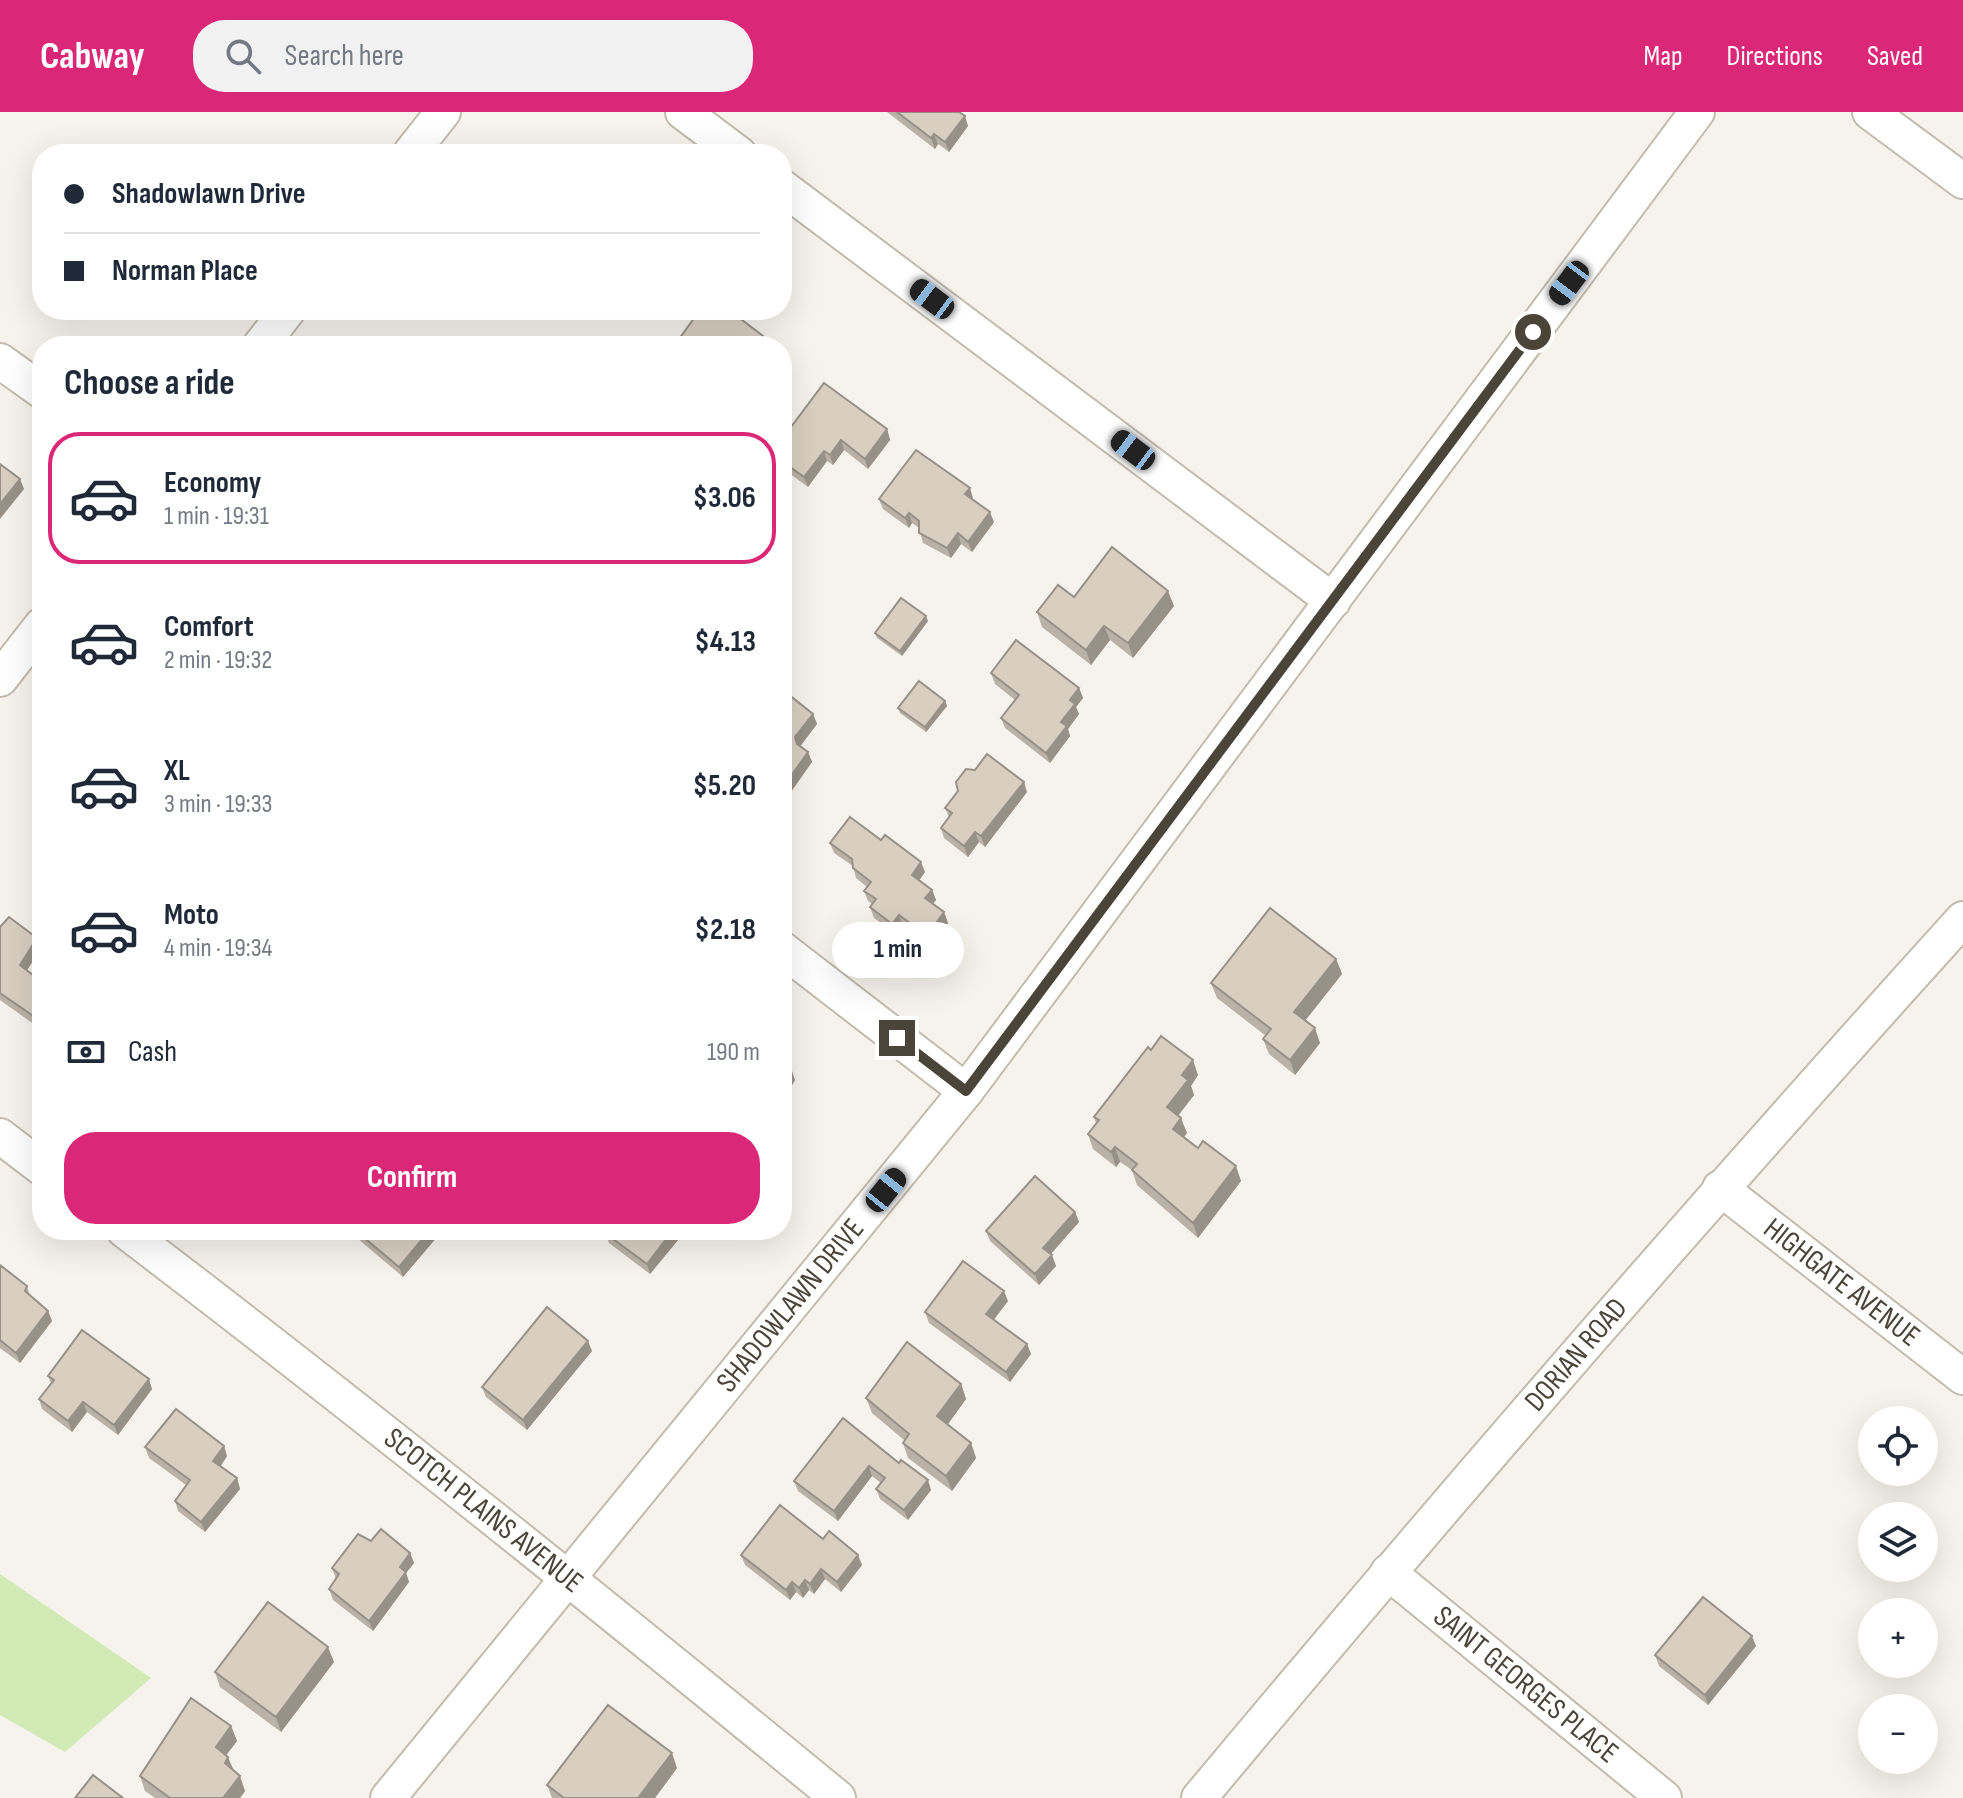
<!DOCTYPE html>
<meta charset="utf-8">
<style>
body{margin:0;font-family:"Sofia Sans Condensed",sans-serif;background:#f2f2f3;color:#1f2937;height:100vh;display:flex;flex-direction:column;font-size:30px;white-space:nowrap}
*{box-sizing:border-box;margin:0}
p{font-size:26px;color:#747a83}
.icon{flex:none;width:44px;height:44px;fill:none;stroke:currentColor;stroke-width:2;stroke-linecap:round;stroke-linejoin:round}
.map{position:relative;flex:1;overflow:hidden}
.side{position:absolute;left:32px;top:224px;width:760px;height:904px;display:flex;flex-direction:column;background:#fff;border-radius:32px;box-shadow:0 8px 32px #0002}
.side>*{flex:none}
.hud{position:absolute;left:32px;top:32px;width:760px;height:176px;border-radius:32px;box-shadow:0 8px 32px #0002;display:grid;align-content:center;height:176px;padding:0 32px;background:#fff}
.fabs{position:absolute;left:1858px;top:1294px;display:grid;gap:16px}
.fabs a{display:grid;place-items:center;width:80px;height:80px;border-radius:50%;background:#fff;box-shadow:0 8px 32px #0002;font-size:40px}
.end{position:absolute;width:36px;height:36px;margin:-18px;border:10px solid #4b4439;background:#fff;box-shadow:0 0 0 4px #fff}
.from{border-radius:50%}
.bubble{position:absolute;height:56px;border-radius:28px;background:#fff;box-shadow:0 8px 32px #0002;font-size:26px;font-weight:700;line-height:56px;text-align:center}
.car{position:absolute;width:24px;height:48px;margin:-24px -12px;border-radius:10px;box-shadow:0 0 6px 2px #0007;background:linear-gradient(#222 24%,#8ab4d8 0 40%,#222 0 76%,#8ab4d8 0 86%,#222 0)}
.hud b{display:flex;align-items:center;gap:28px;height:76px;font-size:30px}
.hud b+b{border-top:2px solid #e0e1e3}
.hud i{width:20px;height:20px;background:#1f2937}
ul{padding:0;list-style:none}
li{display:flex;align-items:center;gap:24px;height:132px;margin:0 16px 12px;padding:0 16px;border:4px solid transparent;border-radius:32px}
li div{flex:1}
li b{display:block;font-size:30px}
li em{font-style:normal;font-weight:700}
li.selected{border-color:#db2777}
li>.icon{width:72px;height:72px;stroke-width:1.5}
h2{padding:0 32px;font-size:36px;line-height:96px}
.pay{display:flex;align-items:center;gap:20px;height:88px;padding:0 32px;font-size:30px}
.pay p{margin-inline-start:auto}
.cta{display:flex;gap:16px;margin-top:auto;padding:16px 32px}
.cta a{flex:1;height:92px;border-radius:32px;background:#db2777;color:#fff;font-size:32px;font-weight:700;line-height:92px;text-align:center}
header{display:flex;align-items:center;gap:48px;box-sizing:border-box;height:112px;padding:0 40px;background:#db2777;color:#fff}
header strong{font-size:38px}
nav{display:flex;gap:44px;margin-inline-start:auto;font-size:28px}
.search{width:560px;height:72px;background:#f2f2f3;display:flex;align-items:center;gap:20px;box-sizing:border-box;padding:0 28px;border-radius:32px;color:#747a83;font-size:30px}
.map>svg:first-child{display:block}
</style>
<header>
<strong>Cabway</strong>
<div class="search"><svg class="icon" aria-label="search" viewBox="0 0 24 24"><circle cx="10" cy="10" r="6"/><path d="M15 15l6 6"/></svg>Search here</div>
<nav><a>Map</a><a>Directions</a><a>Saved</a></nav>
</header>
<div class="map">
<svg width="1963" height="1686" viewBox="0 0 1963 1686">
<rect width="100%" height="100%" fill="#f6f3ec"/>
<path fill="#d2eab5" d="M0,1462L151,1566L65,1640L0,1603Z"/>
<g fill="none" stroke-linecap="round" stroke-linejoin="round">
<defs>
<g id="street">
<path d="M683,0L739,42"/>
<path d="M1870,0L1963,69"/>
<path d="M410,42L443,0"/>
<path d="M782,75L1333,489"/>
<path d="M260,234L288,198"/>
<path d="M0,249L42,279"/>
<path d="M0,567L42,513"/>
<path d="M782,837L966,979"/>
<path d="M0,1024L42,1056"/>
<path id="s1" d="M1720,1076L1963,1265"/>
<path id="s2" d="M124,1118C366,1302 603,1493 838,1686"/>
<path id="s3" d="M1388,1460L1664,1686"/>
<path id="s4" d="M388,1686L966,979L1697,0"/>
<path id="s5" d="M1199,1686C1448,1388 1702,1095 1963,807"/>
</g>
</defs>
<use href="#street" stroke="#c2bbae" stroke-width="38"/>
<use href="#street" stroke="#fff" stroke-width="34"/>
</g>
<g fill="#bab2a6">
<path d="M887,0H959L968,14L949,40L938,32L935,37Z"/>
<path d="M887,317L890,328L868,357L844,338L833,353L827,349L808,375L782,356V327Z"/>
<path d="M973,386V387L994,410L972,440L961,432L951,446L923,431L919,416L912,411L909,416L883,397L879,387Z"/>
<path d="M1074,485L1174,494L1133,546L1110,528L1091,553L1042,515L1037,500Z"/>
<path d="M928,509L902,544L877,526L875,521Z"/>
<path d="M991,561L1079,576L1083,586L1076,595L1079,602L1068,617L1070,624L1050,651L1005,616L1001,606L1015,588L995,572Z"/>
<path d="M945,589L947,594L926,620L900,601L898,596Z"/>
<path d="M782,590L813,602L817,612L800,634L808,640L812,650L788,684L782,680Z"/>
<path d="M1027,680L985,735L979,730L968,745L944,726L941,716L949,705L945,696Z"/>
<path d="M830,731L925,760L919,768L932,778L936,788L933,792L944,800L948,811L930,835L902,813L896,822L874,806L870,795L872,792L868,789L864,779L867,775L856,766L853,754L834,741Z"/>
<path d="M0,815L41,836L27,858L42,870V918L0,888Z"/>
<path d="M1336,847L1342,862L1305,909L1320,931L1295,963L1269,942L1263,927L1266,924L1217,886L1211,871Z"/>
<path d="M1151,938L1198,963L1191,974L1194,983L1178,1004L1187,1021L1184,1025L1241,1069L1198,1126L1137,1073L1132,1058L1120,1050L1116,1055L1093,1037L1088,1022L1096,1011L1094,1005Z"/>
<path d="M1075,1100L1079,1110L1051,1142L1056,1154L1039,1173L990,1129L986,1119Z"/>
<path d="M354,1118H443L403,1165L357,1126Z"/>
<path d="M607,1118H674L678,1128L650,1162L609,1131L605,1121Z"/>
<path d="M0,1153L27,1174L30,1184L48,1199L52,1209L20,1251L0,1236Z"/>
<path d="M1008,1189L994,1208L1027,1232L1031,1242L1010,1270L929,1211L925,1200Z"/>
<path d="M592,1239L527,1318L486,1285L482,1275Z"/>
<path d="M48,1264L152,1277L118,1323L87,1300L72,1320L42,1297L39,1287L51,1271Z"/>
<path d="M961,1272L966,1287L948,1312L971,1331L976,1346L952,1379L908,1346L903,1331L904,1328L872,1301L866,1286Z"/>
<path d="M843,1306L931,1378L908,1408L880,1387L876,1377L881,1371L872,1364L838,1409L798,1379L794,1369Z"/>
<path d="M224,1334L227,1344L220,1354L237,1366L240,1377L205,1420L178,1399L175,1389L186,1373L149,1346L145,1335Z"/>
<path d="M823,1427L862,1453L841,1480L825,1467L814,1482L809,1478L803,1486L796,1480L790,1488L745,1453L741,1443Z"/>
<path d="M371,1429L410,1441L414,1451L406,1461L409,1470L373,1519L333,1488L329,1477L336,1467L332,1456Z"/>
<path d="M1756,1534L1708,1593L1659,1554L1655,1543Z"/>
<path d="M334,1550L281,1620L220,1575L215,1560Z"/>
<path d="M231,1614L237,1629L226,1643L245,1679L240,1686H155L145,1679L140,1664Z"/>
<path d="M677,1656L655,1686H552L547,1673Z"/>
</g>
<g fill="#979187">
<path d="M965,4L968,14L949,40L945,30Z"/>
<path d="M934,22L938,32L935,37L931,26Z"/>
<path d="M763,224L767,234L759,229Z"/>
<path d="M785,248L788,258L782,266V251Z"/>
<path d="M887,317L890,328L868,357L865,347Z"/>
<path d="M841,328L844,338L833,353L830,343Z"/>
<path d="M824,339L827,349L808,375L804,365Z"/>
<path d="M20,367L24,377L0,407V392Z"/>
<path d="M970,376L973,386L969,392L965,382Z"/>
<path d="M990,400L994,410L972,440L968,430Z"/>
<path d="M909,401L912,411L909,416L905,406Z"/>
<path d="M958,421L961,432L951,446L947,436Z"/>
<path d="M1168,479L1174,494L1133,546L1128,531Z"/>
<path d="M926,504L928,509L902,544L900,539Z"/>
<path d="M1104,514L1110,528L1091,553L1086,538Z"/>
<path d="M1079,576L1083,586L1076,595L1079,602L1068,617L1070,624L1050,651L1046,641L1070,588Z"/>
<path d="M945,589L947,594L926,620L925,615Z"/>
<path d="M813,602L817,612L799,636L800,642L795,625Z"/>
<path d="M808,640L812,650L788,684L784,674Z"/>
<path d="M1024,670L1027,680L985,735L981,724Z"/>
<path d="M975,720L979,730L968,745L964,734Z"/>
<path d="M921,750L925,760L916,773L912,763Z"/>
<path d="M932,778L936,788L929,797L925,786Z"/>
<path d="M944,800L948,811L930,835L927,824Z"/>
<path d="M899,803L902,813L896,822L892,812Z"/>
<path d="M37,826L41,836L24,863L20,853Z"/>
<path d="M1336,847L1342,862L1300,915L1294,900Z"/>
<path d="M1315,916L1320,931L1295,963L1290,948Z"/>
<path d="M1193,948L1198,963L1191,974L1194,983L1173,1010L1167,995L1182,963Z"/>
<path d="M790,953L795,968L782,991V967Z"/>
<path d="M1181,1006L1187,1021L1178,1032L1173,1017Z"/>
<path d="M1115,1035L1120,1050L1116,1055L1111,1040Z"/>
<path d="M1236,1054L1241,1069L1198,1126L1193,1111Z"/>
<path d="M1075,1100L1079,1110L1047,1146L1043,1136Z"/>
<path d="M430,1118H443L403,1165L399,1155Z"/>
<path d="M673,1118L678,1128L650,1162L647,1152Z"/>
<path d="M1052,1143L1056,1154L1039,1173L1035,1162Z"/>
<path d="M1004,1179L1008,1189L990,1212L986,1202Z"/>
<path d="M48,1199L52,1209L20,1251L16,1241Z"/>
<path d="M588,1229L592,1239L527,1318L523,1308Z"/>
<path d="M1027,1232L1031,1242L1010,1270L1006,1260Z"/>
<path d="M149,1267L152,1277L118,1323L114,1313Z"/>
<path d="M961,1272L966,1287L943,1319L937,1304Z"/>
<path d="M83,1290L87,1300L72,1320L68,1309Z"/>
<path d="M971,1331L976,1346L952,1379L946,1364Z"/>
<path d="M224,1334L227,1344L217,1360L213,1349Z"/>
<path d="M869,1354L872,1364L838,1409L834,1399Z"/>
<path d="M237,1366L240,1377L205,1420L201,1410Z"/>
<path d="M928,1368L931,1378L908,1408L904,1398Z"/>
<path d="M410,1441L414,1451L406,1461L409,1470L373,1519L369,1509L400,1455Z"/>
<path d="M858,1443L862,1453L841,1480L837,1470Z"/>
<path d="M821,1457L825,1467L814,1482L810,1472Z"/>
<path d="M805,1468L809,1478L803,1486L799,1476Z"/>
<path d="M792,1470L796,1480L790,1488L786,1478Z"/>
<path d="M1752,1524L1756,1534L1708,1593L1705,1583Z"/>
<path d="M328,1535L334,1550L281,1620L276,1605Z"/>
<path d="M231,1614L237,1629L221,1650L216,1635Z"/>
<path d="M672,1641L677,1656L655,1686H638Z"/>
<path d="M228,1645L234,1660L225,1651Z"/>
<path d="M240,1664L245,1679L240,1686H223Z"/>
</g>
<g fill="#d8cfc1" stroke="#979187" stroke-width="2">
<path d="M897,0H959L965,4L945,30L934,22L931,26Z"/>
<path d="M700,198H729L763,224L759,229L766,234H674Z"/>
<path d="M824,271L887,317L865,347L841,328L830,343L824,339L804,365L782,349V327Z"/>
<path d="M916,338L970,376L965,382L990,400L968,430L958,421L947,436L919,421V409L909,401L905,406L879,387Z"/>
<path d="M0,352L20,367L0,392Z"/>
<path d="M1112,435L1168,479L1128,531L1104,514L1086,538L1037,500L1058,473L1074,485Z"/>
<path d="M901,486L926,504L900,539L875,521Z"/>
<path d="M1016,528L1079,576L1070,588L1075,592L1061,610L1067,614L1046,641L1001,606L1019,583L991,561Z"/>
<path d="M919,569L945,589L925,615L898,596Z"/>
<path d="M788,582L813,602L795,625L797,632L808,640L784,674L782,673V590Z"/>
<path d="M987,642L1024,670L981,724L975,720L964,734L941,716L952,701L945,696L958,679L956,670L966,657L975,658Z"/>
<path d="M850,705L881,728L885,723L921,750L912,763L932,778L925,786L944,800L927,824L899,803L892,812L870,795L876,787L864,779L871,770L853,756L852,747L830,731Z"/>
<path d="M1270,796L1336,847L1294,900L1315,916L1290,948L1263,927L1271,917L1211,871Z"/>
<path d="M9,805L37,826L20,853L42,870V910L0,881V815Z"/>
<path d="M1161,924L1193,948L1182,963L1188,968L1167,995L1181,1006L1173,1017L1198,1036L1203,1029L1236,1054L1193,1111L1132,1058L1137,1052L1115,1035L1111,1040L1088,1022L1099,1008L1094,1005L1148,935L1151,938Z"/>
<path d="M782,947L790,953L782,967Z"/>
<path d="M1035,1064L1075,1100L1043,1136L1052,1143L1035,1162L986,1119Z"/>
<path d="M355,1118H430L399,1155Z"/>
<path d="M607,1118H673L647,1152L605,1121Z"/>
<path d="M963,1149L1004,1179L986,1202L1027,1232L1006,1260L925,1200Z"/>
<path d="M0,1153L27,1174L25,1179L48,1199L16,1241L0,1228Z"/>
<path d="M547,1195L588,1229L523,1308L482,1275Z"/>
<path d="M82,1218L149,1267L114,1313L83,1290L68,1309L39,1287L54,1268L48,1264Z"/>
<path d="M907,1230L961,1272L937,1304L971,1331L946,1364L903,1331L909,1322L866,1286Z"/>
<path d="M176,1297L224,1334L213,1349L237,1366L201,1410L175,1389L190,1368L145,1335Z"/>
<path d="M843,1306L899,1351L901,1348L928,1368L904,1398L876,1377L885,1366L869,1354L834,1399L794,1369Z"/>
<path d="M780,1393L823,1427L829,1419L858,1443L837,1470L821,1457L810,1472L805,1468L799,1476L792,1470L786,1478L741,1443Z"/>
<path d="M381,1417L410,1441L400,1455L406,1460L369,1509L329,1477L339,1462L332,1456L358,1422L371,1429Z"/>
<path d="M1703,1485L1752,1524L1705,1583L1655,1543Z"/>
<path d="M268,1490L328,1535L276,1605L215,1560Z"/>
<path d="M191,1586L231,1614L216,1635L228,1645L225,1651L240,1664L223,1686H170L140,1664Z"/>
<path d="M608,1593L672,1641L638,1686H564L547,1673Z"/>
<path d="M93,1663L123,1686H75Z"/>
</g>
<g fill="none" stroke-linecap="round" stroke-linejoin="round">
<path stroke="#4b4439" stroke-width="10" d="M897,926L966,979L1533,220"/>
</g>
<g text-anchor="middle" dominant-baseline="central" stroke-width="8" stroke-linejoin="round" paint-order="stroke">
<g font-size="30" fill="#4b4439" stroke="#fff">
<text stroke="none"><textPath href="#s1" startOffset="154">HIGHGATE AVENUE</textPath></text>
<text stroke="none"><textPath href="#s4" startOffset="636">SHADOWLAWN DRIVE</textPath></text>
<text stroke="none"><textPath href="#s5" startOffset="582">DORIAN ROAD</textPath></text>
<text stroke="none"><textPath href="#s2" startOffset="456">SCOTCH PLAINS AVENUE</textPath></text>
<text stroke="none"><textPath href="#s3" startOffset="178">SAINT GEORGES PLACE</textPath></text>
</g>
</g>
</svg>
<div class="fabs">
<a><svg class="icon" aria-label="locate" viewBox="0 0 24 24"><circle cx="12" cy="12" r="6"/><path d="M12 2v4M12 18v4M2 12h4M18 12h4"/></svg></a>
<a><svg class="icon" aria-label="layers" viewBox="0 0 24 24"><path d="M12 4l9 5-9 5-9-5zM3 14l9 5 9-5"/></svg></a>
<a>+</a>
<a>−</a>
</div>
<i class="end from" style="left:1533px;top:220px"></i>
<i class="end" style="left:897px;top:926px"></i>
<div class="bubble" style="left:832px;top:810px;width:132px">1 min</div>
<i class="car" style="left:1569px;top:171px;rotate:217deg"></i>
<i class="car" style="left:932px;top:187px;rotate:307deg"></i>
<i class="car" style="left:1133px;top:338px;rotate:307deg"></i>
<i class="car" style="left:886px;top:1078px;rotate:39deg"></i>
<div class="hud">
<b><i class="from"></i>Shadowlawn Drive</b>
<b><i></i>Norman Place</b>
</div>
<section class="side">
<h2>Choose a ride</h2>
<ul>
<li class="selected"><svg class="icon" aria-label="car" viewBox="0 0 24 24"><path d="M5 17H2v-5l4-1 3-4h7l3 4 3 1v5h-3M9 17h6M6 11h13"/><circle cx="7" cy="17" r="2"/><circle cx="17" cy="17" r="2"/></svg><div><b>Economy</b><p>1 min · 19:31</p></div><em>$3.06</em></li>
<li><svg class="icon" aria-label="car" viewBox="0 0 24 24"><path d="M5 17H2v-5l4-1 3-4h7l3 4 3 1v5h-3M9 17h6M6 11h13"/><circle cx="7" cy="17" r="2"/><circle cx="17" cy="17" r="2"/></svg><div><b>Comfort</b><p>2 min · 19:32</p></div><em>$4.13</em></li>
<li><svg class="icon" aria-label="car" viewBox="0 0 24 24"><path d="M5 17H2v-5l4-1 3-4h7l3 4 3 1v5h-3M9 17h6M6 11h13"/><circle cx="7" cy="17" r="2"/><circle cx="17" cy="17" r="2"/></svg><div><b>XL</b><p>3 min · 19:33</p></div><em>$5.20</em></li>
<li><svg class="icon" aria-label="car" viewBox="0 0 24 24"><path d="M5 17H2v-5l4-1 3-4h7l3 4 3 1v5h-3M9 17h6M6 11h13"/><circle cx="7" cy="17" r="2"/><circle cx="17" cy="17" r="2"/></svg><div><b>Moto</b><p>4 min · 19:34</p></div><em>$2.18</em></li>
</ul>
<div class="pay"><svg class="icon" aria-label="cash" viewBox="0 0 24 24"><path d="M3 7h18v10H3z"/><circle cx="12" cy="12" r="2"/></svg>Cash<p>190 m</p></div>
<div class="cta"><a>Confirm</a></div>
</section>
</div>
